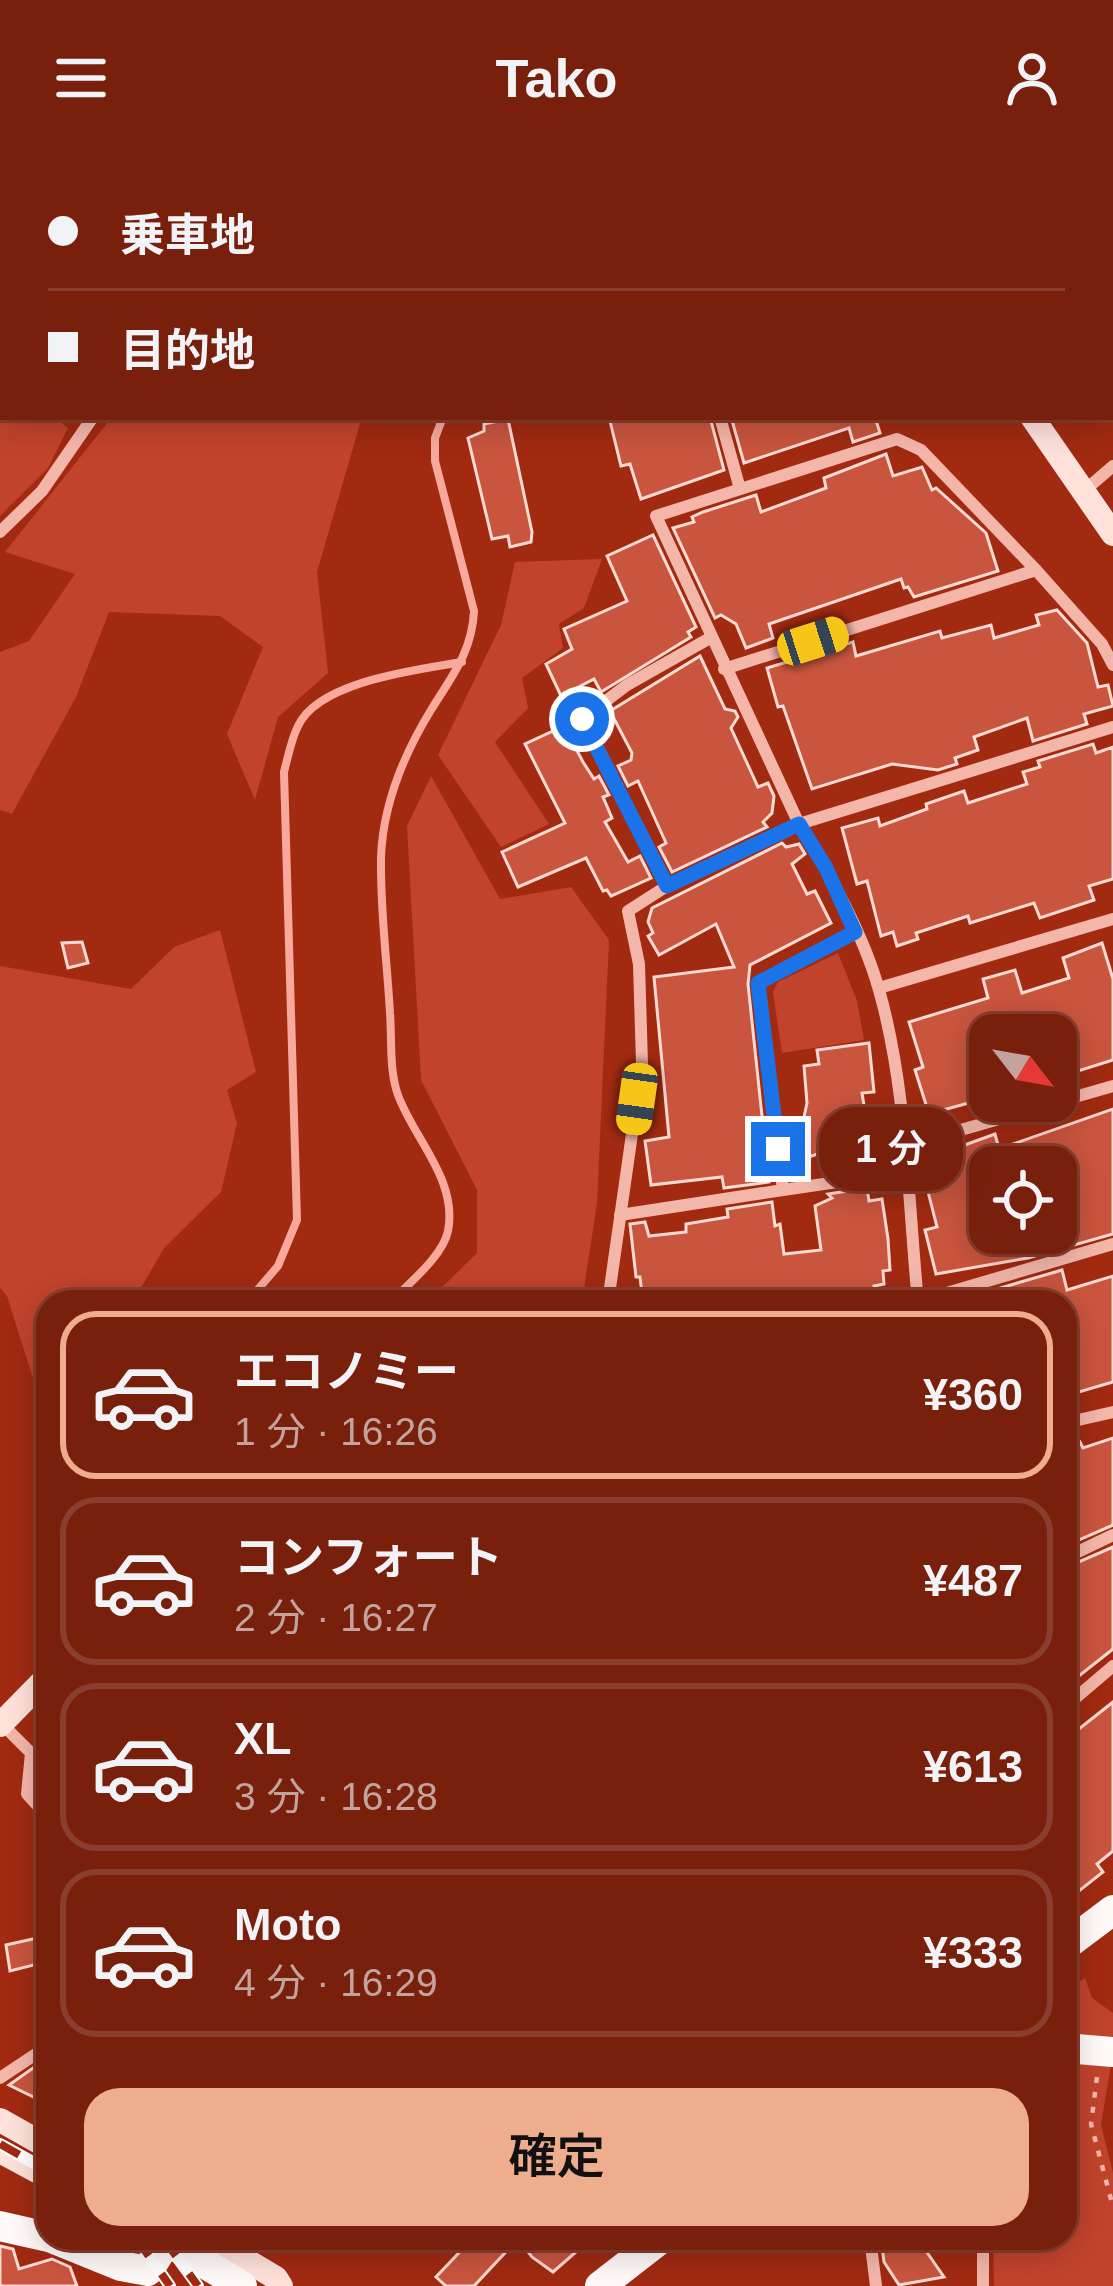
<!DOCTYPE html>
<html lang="ja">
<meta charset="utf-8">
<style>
body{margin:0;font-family:Arial,"Noto Sans JP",sans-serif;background:#802d1b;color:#f1f3f6;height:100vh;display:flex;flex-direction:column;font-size:45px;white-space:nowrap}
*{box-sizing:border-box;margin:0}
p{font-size:39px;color:#c3a39d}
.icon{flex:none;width:66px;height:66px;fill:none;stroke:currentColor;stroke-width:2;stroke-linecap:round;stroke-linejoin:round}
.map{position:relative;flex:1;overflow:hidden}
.drawer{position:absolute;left:36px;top:1134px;width:1041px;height:960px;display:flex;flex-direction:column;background:#79200d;border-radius:36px;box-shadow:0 6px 30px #0003,0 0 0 3px #8a3e2e}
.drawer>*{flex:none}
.top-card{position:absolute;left:0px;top:0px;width:1113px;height:264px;box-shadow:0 6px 30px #0003,0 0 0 3px #8a3e2e;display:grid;align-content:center;height:264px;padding:0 48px;background:#79200d}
.needle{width:78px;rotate:121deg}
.buttons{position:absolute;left:969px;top:858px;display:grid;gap:24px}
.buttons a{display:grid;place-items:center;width:108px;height:108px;border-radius:24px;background:#79200d;box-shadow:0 6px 30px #0003,0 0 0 3px #8a3e2e;font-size:60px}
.end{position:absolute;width:54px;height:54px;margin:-27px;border:15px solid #1a73e8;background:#fff;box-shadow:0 0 0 6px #fff}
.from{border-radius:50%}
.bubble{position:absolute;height:84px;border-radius:36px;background:#79200d;box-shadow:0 6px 30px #0003,0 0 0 3px #8a3e2e;font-size:39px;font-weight:600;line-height:84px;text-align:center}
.car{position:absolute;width:36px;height:72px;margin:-36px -18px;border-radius:15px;box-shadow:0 0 9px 3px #0007;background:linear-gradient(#f5c518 24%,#345 0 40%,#f5c518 0 76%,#345 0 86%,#f5c518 0)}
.top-card b{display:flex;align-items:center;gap:42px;height:114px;font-size:45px}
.top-card b+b{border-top:3px solid #8a3e2e}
.top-card i{width:30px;height:30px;background:#f1f3f6}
ul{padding:21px 0 0;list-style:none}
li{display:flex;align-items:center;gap:36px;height:168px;margin:0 24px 18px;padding:0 24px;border:6px solid #8a3e2e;border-radius:36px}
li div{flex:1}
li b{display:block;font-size:45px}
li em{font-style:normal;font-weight:600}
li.on{border-color:#eead8d}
li>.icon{width:108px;height:108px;stroke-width:1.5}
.button{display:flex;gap:24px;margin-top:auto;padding:24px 48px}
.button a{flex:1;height:138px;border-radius:36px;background:#eead8d;color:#111;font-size:48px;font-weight:600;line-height:138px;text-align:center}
header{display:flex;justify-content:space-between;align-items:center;height:156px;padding:0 48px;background:#79200d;font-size:54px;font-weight:600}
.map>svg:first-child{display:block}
</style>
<header><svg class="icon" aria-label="menu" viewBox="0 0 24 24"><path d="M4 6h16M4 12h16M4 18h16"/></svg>Tako<svg class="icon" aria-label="person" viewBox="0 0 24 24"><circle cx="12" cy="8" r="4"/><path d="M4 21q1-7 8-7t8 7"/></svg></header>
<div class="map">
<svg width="1113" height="2130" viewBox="0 0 1113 2130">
<rect width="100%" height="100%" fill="#a12a11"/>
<g fill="#c2432c">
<path d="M126,0H456L466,3H131Z"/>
<path d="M605,0H1098L1101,3H606Z"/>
<path d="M0,244L3,261H54L68,272L48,312L0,360Z"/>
<path d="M112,261H362L317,416L328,517L278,561L255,644L227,578L263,491L220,460L109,456L76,541L12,658L0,654V496L29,485L75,418L5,396Z"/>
<path d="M602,403L584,452L559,468L563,492L522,522L528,552L495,586L549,668L501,691L438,599L501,469L515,406Z"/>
<path d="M431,620L500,743L571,731L609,784L597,1047L582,1146H427L477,1097V1034L421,924L407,670Z"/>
<path d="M220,774L256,916L227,934L237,967L221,1036L164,1092L133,1146H48V1251L43,1254L7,1140L0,1132V810L131,833L174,791Z"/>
<path d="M838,797L857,845L864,884L782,897L773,836L778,826Z"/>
<path d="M1085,1822L1092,1842L1113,1857V1896L1101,1969L1113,2017V2130H994L993,2082H1065V1835Z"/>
</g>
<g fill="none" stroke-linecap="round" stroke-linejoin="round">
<g stroke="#f8a99c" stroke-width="8">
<path d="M247,1146L278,1110L297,1064L284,616C288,601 291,584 298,570C319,525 417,514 462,506"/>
<path d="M391,1146C409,1127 443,1100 448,1075C458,1024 414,983 398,939C389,915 392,882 390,857C387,805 380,752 381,701C383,649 404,598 431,554C452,520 472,496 474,455L435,305V282L443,261"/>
</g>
</g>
<g fill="#c9553e" stroke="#fedad3" stroke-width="3" fill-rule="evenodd">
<path d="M609,261H710L724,314L641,343L630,308L621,310Z"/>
<path d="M731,261H875L880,277L853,286L849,272L744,307Z"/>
<path d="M508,263L532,376L531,386L510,391L508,380L492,383L468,282L484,275V268Z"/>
<path d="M886,298L893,320L922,311L932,334L936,332L986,377L998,415L914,441L908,431L904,432L901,423L769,468L773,482L746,492L736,468L721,459L715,462L673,372L694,366L692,361L703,356L756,339L761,356L826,332L824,322Z"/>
<path d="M653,379L696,471L688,476L691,481L601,536L594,523L561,540L546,508L572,493L564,473L627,445L607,400Z"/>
<path d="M1057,454L1087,487L1098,531L1108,529L1113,550L1084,558L1087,568L1033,585L1027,562L974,581L978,594L955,602L957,608L938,614L892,608L812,633L783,550L778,551L767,512L853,486L856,500L940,475L942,482L991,469L994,482L1039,469L1036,459Z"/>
<path d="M700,500L725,553L735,555L738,561L731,572L758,631L768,627L774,640L772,657L763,666L767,671L672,716L659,691L666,687L638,625L628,630L618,610L631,604L632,597L610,555Z"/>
<path d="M564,570L583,606L594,623L599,620L609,639L603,641L612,662L605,666L628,706L640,700L651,722L611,740L607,734L603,735L586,702L518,731L502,696L565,667L525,588Z"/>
<path d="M1093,588L1096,597L1113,591V723L1089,730L1094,744L1040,762L1034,747L970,767L968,760L916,777L918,783L897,790L893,776L881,780L867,725L857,728L842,672L878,662L880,670L927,653L926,648L964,635L968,647L1027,628L1023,616L1040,611L1038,605Z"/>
<path d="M782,687L786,691L799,688L805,698L792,708L807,738L815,735L831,767L750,809L748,828L769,1026L724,1032L722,1021L651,1029L645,985L669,981L654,821L734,811L716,768L659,799L648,780L653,777L648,766L652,752Z"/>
<path d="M82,786L88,807L68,812L62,787Z"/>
<path d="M1102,787L1113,823V904L1056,922V879H1041L1036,869L990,879V941L929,958L915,914L923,911L909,866L988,842L983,823L1015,814L1022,837L1069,822L1063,802Z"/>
<path d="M869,887L874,936L862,937L869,980L809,1001L804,961L807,947L804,910L819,908L817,894Z"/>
<path d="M1113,953V1078L1028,1102L936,1118L925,1074L937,1071L924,1020L933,1005L932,996L950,991L951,994L995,978L999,993ZM990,1011H1056V1077H990Z"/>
<path d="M867,1032L869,1045L882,1043L888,1083L890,1114L883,1115L884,1128L874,1130L876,1144L643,1146L640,1121H636L630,1068L645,1066L649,1080L686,1076V1068L728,1061L727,1053L772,1046L775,1070L780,1068L784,1098L821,1094L815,1050L832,1042L828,1038Z"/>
<path d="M1062,1114L1067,1134L1113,1120V1226L1065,1240V1146H967L966,1142Z"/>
<path d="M1113,1282V1369L1065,1390V1293L1080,1286L1083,1292Z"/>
<path d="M1113,1391V1493L1065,1531V1472L1074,1466L1065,1451V1412Z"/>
<path d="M1113,1546V1695L1097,1708L1103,1716L1065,1746V1584Z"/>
<path d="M37,1782L42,1807L10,1815L6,1789Z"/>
<path d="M48,1911V1948L9,1929L33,1912L38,1915Z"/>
<path d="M473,2082H592L553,2116L532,2101L518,2083L474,2130H446L436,2121Z"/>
<path d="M881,2082H917L944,2121L899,2129L884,2106Z"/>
<path d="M0,2090L13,2093L19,2113L52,2103L70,2111L77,2130H0Z"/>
</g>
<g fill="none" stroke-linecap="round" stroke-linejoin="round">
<path stroke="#f5b6aa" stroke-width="4.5" stroke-dasharray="6 9" stroke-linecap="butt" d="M1097,1921L1091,1968L1113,2051"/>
<g stroke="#f5b6aa" stroke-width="12">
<path d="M0,66L3,68"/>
<path d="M720,261L740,333"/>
<path d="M1084,335L1113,310"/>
<path d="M0,376L42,335L93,261"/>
<path d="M724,513L1036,414"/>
<path d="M667,730L799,668L1113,571"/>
<path d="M879,832L1113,763"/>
<path d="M902,991L1113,930"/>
<path d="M783,1034L905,1016"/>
<path d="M620,1059L783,1034L758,827L855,776"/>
<path d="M608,1146L642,908L639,808L628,755L667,730L582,563L627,529L710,482"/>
<path d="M916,1146L1113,1088"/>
<path d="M918,1146C908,1045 907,932 879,834C863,777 830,719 799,668L656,360L897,283L921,294L1036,414L1102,488L1113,509"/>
<path d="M1065,1267L1113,1256"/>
<path d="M1065,1402L1113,1379"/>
<path d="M1065,1551L1113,1510"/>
<path d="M2,1568L31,1597L27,1638L48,1661"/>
<path d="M0,1922L48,1890"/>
<path d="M870,2082L876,2130"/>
<path d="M983,2130V2082"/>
</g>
<g stroke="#fee1db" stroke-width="24">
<path d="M589,0L599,3"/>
<path d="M1032,261L1113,378"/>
<path d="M0,1569L48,1520"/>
<path d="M0,1964L48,1991"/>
<path d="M0,1995L48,2021"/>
<path d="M209,2082L276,2122L281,2130"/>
</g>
<g stroke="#fffaf8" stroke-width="30">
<path d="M1065,1790L1113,1754"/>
<path d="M1065,1892L1113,1896"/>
<path d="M0,2070L48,2081"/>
<path d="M52,2082L121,2110L148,2115L167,2085L242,2130"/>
<path d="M600,2130L662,2082"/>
</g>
<defs>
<g id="rail">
<path d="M0,1988L48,2015"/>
<path d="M136,2082L170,2130"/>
<path d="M163,2082L198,2130"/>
</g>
</defs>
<use href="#rail" stroke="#fff" stroke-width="12"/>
<use href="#rail" stroke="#a12a11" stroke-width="8" stroke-dasharray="22" stroke-linecap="butt"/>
</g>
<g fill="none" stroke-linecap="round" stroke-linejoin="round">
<path stroke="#1a73e8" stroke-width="15" d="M582,563L667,730L799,668L826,712L855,776L758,827L778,993"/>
</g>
</svg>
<div class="buttons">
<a><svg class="needle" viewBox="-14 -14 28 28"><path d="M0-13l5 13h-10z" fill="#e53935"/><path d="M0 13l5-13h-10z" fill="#c3a39d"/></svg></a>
<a><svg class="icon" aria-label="locate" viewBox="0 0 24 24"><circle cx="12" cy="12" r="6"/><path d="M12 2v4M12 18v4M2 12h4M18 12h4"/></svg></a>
</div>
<i class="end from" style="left:582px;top:563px"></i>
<i class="end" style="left:778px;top:993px"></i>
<div class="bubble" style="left:819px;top:951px;width:144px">1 分</div>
<i class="car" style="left:813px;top:485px;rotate:72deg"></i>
<i class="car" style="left:637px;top:943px;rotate:188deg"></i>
<div class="top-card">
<b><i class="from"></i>乗車地</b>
<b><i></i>目的地</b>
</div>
<section class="drawer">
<ul>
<li class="on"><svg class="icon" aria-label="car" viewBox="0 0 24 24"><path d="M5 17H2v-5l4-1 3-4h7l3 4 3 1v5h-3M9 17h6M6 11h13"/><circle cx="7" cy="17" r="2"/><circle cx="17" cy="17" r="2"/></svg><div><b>エコノミー</b><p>1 分 · 16:26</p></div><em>¥360</em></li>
<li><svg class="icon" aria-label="car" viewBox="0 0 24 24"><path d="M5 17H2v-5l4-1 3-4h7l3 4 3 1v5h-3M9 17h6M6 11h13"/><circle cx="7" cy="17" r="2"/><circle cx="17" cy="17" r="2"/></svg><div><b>コンフォート</b><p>2 分 · 16:27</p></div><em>¥487</em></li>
<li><svg class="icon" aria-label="car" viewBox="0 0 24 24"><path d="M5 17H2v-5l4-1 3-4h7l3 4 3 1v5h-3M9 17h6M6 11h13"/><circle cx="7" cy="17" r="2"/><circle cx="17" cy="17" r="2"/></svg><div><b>XL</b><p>3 分 · 16:28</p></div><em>¥613</em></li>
<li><svg class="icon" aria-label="car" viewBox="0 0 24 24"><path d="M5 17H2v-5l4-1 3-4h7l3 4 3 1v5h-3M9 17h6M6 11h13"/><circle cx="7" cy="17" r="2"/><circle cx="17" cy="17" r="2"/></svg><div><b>Moto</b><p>4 分 · 16:29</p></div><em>¥333</em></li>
</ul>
<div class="button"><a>確定</a></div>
</section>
</div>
